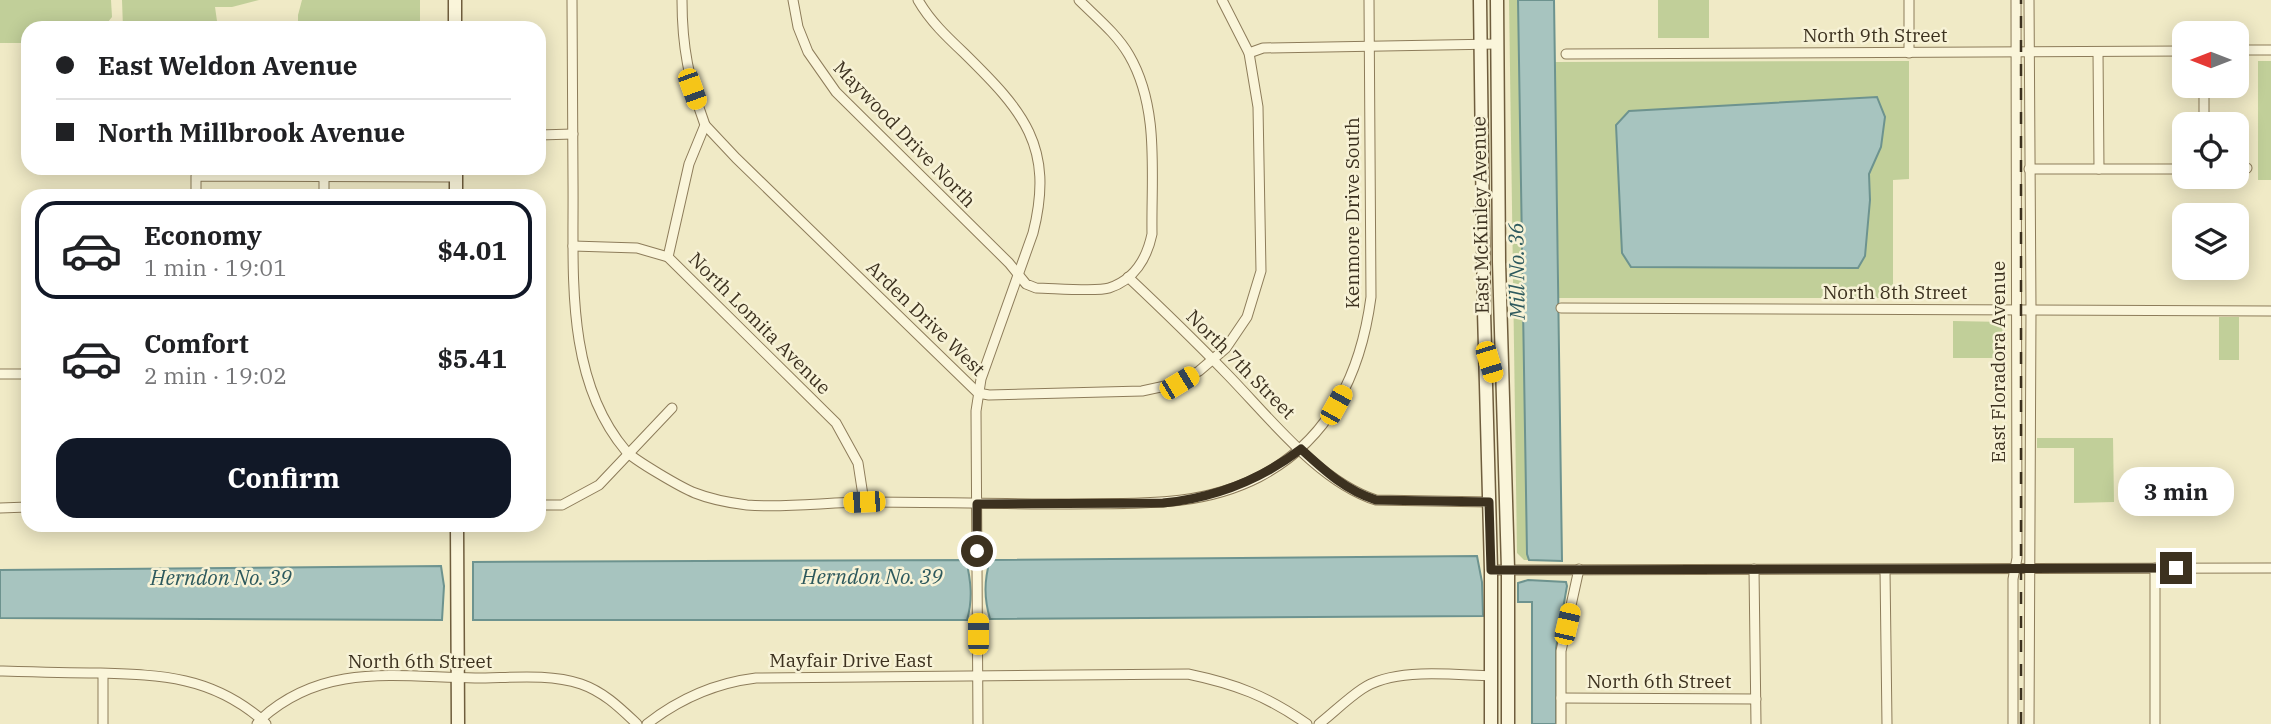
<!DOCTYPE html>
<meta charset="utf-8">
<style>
body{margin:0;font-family:"IBM Plex Serif",serif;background:#f6f6f6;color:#202124;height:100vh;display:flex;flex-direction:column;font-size:26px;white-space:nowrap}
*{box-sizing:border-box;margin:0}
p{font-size:23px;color:#757577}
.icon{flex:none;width:38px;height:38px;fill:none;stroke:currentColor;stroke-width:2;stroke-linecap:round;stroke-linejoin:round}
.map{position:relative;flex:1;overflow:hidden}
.panel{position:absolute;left:21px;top:189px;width:525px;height:343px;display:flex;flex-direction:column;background:#fff;border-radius:21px;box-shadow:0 4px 18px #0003}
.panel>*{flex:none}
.hud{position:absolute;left:21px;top:21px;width:525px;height:154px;border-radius:21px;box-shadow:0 4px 18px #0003;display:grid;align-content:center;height:154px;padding:0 35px;background:#fff}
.needle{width:46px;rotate:270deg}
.fabs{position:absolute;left:2172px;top:21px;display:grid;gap:14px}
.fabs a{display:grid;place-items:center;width:77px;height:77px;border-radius:14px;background:#fff;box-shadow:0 4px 18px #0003;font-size:35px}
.end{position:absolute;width:32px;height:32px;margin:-16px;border:9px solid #3c311f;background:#fff;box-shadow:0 0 0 4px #fff}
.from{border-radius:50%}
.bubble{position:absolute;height:49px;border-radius:21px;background:#fff;box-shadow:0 4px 18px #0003;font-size:23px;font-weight:700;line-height:49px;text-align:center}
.car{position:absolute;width:21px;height:42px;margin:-21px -10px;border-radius:9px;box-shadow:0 0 5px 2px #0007;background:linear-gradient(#f5c518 24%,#345 0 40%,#f5c518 0 76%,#345 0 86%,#f5c518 0)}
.hud b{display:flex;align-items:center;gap:24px;height:66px;font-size:26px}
.hud b+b{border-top:2px solid #e0e0e0}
.hud i{width:18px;height:18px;background:#202124}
ul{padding:12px 0 0;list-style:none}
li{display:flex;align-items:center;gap:21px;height:98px;margin:0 14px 10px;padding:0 21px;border:4px solid transparent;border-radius:21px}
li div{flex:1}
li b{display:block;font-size:26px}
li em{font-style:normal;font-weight:700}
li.on{border-color:#111827}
li>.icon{width:63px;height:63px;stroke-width:1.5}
.cta{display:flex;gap:14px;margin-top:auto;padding:14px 35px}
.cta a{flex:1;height:80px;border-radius:21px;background:#111827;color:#fff;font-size:28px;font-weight:700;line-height:80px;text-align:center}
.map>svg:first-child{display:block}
</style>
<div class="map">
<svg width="2271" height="724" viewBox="0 0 2271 724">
<rect width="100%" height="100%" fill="#f0eac6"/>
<g fill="#c1cf99">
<path d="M0,0H111L112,17L103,28H28V43H0Z"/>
<path d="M122,0H259L232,7H215L218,28H123Z"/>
<path d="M302,0H420V28H298V15Z"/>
<path d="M1509,0H1518L1529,560H1524L1517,553Z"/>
<rect x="1658" y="0" width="51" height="38"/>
<path d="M1909,61V179L1893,180V298H1559L1555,62Z"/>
<rect x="2258" y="61" width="13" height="119"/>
<rect x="2219" y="317" width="20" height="43"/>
<path d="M1953,321L2005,322L2007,358H1953Z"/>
<path d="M2037,438H2113L2114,502L2074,503V448H2037Z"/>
</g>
<g fill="#a7c4bf" stroke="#6d938f" stroke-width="2">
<path d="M1518,0H1554L1562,561L1529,560L1527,554Z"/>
<path d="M1877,97L1885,117L1881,147L1869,174L1870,200L1865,256L1858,268L1631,267L1622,253L1616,125L1629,111Z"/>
<path d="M1477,556L1482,582L1483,616L990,619C984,598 984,581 990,560Z"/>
<path d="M966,560C971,581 973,599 967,620H473V562Z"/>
<path d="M441,566L444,586L442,620L0,618V570Z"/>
<path d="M1528,580L1566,582L1567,586L1556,648V724H1532V602H1518V583Z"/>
</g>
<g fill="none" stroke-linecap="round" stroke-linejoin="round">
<defs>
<g id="street">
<path d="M572,0C572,60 573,121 573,181C574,271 564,378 626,451C634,460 682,488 695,493C710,499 731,503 747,505C787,508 828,502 868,502C935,502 1002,504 1069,504C1135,503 1199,508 1259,477C1330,440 1361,373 1371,297L1369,0"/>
<path d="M793,0L798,27L808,52L836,92L1009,263L1026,284L1036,288C1051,288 1097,292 1109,288C1134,280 1147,258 1152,234C1151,175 1160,108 1129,55C1117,34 1096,17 1079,0"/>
<path d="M918,0C930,21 947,37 964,53C1023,111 1055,146 1033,233L981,379L976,411L978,724"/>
<path d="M1909,0V53"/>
<path d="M2029,0L2031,310L2029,724"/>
<path d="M2236,50H2271"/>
<path d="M2098,52L2099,169"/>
<path d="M1249,53L1263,48L1497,44"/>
<path d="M1566,54L2184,51"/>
<path d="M2204,86V124"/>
<path d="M705,125L736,158L978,393L989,395L1142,391L1179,383L1199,371L1226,348L1247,317L1261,271L1258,107L1249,53L1222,0"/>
<path d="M539,135L573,134"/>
<path d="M2236,168H2247"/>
<path d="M2029,169H2184"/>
<path d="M324,176V196"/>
<path d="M196,196V176L456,177"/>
<path d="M573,246L637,248L668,257L836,423L858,463L864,502"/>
<path d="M668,257L689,164L705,125C689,81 682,47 682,0"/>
<path d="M1128,277C1162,309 1195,341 1227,374C1269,417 1319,482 1376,500L1489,502"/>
<path d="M1561,308L2271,311"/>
<path d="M0,374H28"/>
<path d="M539,505H562L599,485L672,408"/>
<path d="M0,508L28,507"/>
<path d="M1754,569L1756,724"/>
<path d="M1491,570L2271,568"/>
<path d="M1885,570L1887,724"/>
<path d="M0,671C33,672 65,673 98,673C161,675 210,676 261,719C324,662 397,677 475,678C510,678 548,673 581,684C604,692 620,708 637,724"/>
<path d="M103,674V724"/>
<path d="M1561,698L1756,699"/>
<path d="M257,724L261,719L266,724"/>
<path d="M647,724C679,699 715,683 756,678L1188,674C1236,684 1267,696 1307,724"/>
<path d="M1319,724C1333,713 1347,699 1362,689C1394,667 1453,675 1491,676"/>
<path d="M1561,724V651L1579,569"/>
<path d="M2013,724V579L2017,558L2016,0"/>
<path d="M2155,724V568"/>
</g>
<g id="secondary">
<path d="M455,0V28"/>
<path d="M1480,0L1484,311L1491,570V724"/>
<path d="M1497,0L1499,262L1508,569V724"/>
<path d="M456,168V196"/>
<path d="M457,525L458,724"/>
</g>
</defs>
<use href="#street" stroke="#8d7c5a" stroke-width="11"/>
<use href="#secondary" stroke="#6f5d3d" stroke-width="15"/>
<use href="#street" stroke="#faf5da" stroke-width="9"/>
<use href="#secondary" stroke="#faf5da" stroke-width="12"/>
<path stroke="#3c311f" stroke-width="2.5" stroke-dasharray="12 12" stroke-linecap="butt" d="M2021,724V0"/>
</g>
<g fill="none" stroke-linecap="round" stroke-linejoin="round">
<path stroke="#3c311f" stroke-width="9" d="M977,551V504L1163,503C1215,498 1259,481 1301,449C1325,471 1345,490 1376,500L1489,502L1491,570L2176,568"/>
</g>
<g text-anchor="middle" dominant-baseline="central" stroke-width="5" stroke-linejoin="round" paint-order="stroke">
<g font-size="19" fill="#3c311f" stroke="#f7f2d6">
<text x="1875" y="35">North 9th Street</text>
<text transform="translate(905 134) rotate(46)">Maywood Drive North</text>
<text transform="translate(1352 213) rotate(-90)">Kenmore Drive South</text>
<text transform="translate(1480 215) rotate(-91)">East McKinley Avenue</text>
<text x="1895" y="292">North 8th Street</text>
<text transform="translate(926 318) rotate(44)">Arden Drive West</text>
<text transform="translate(760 323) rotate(45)">North Lomita Avenue</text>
<text transform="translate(1998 362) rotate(-90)">East Floradora Avenue</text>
<text transform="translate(1241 364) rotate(45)">North 7th Street</text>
<text x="851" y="660">Mayfair Drive East</text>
<text x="420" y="661">North 6th Street</text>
<text x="1659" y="681">North 6th Street</text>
</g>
<g font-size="21" font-style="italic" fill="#2d595d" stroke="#f7f2d6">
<text transform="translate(1516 271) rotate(-91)">Mill No. 36</text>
<text x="872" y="576">Herndon No. 39</text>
<text x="221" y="577">Herndon No. 39</text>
</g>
</g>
</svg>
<div class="fabs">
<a><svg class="needle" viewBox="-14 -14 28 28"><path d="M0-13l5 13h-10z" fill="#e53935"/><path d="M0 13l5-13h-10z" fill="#757577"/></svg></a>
<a><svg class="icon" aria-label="locate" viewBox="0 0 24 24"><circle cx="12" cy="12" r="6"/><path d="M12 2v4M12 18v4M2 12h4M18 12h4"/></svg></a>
<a><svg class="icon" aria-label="layers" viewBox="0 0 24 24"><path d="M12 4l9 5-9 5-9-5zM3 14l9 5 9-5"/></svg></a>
</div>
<i class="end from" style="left:977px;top:551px"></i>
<i class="end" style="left:2176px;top:568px"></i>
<div class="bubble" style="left:2118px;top:467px;width:116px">3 min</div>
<i class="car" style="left:692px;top:89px;rotate:160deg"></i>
<i class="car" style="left:1489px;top:362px;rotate:163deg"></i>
<i class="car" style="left:1179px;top:383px;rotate:59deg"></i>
<i class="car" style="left:1336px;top:405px;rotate:29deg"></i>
<i class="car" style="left:864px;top:502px;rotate:268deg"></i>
<i class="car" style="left:1567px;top:624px;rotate:13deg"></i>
<i class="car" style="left:978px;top:634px;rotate:0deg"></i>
<div class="hud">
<b><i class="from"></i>East Weldon Avenue</b>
<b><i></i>North Millbrook Avenue</b>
</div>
<section class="panel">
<ul>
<li class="on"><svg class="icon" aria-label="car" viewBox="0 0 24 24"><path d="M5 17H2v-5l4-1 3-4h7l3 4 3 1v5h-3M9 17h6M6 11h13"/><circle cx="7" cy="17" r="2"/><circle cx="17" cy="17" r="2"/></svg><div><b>Economy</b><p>1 min · 19:01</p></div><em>$4.01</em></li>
<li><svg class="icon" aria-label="car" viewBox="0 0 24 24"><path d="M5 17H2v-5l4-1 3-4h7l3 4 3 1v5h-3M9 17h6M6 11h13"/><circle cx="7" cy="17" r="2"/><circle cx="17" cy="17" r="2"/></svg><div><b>Comfort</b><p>2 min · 19:02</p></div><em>$5.41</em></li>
</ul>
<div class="cta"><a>Confirm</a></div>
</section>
</div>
